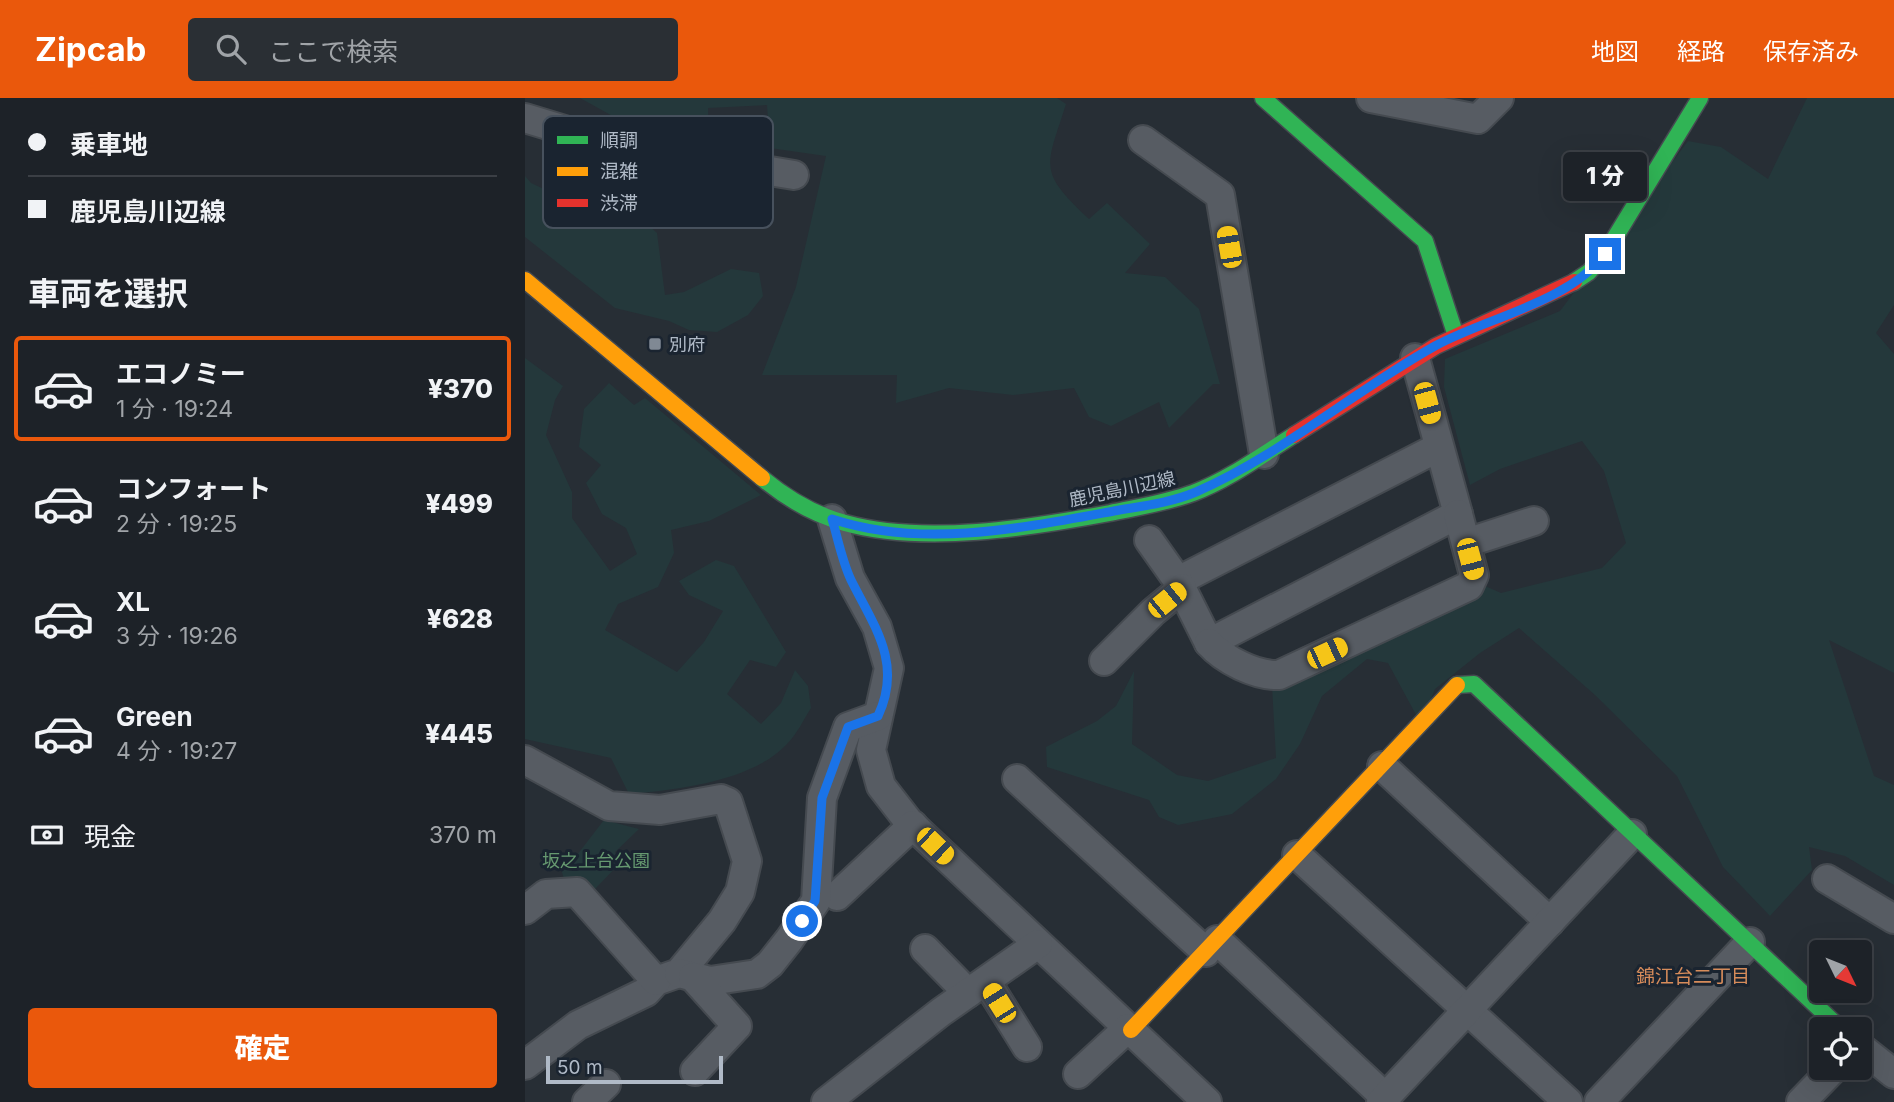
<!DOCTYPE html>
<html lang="ja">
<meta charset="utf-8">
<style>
body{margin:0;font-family:Inter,"Noto Sans JP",sans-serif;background:#2a2f34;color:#f1f3f6;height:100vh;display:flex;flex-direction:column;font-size:26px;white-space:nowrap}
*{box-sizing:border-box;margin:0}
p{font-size:23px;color:#a0a4a8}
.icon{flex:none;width:38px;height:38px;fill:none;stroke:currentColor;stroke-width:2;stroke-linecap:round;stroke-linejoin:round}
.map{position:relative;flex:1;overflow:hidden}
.sheet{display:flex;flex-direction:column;background:#1d2228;width:525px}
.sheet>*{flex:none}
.banner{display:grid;align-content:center;height:154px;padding:0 28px;background:#1d2228}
.needle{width:46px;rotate:133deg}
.buttons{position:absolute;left:1284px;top:842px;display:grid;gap:14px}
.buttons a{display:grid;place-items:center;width:63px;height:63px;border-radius:7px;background:#1d2228;box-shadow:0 7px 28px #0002,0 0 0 2px #3b3f45;font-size:35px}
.scale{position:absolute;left:21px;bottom:18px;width:177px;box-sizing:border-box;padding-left:7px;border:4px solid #b0bac7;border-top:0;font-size:19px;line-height:24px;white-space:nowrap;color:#b0bac7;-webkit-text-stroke:5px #1a2430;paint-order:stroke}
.end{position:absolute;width:32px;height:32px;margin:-16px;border:9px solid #1a73e8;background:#fff;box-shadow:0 0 0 4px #fff}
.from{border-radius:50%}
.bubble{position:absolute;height:49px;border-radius:7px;background:#1d2228;box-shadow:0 7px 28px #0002,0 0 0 2px #3b3f45;font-size:23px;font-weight:800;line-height:49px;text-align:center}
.car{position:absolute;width:21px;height:42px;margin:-21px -10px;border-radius:9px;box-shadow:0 0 5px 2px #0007;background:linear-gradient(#f5c518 24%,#345 0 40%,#f5c518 0 76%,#345 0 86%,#f5c518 0)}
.banner b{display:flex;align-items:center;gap:24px;height:66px;font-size:26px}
.banner b+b{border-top:2px solid #3b3f45}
.banner i{width:18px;height:18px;background:#f1f3f6}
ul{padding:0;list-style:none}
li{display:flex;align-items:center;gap:21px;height:105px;margin:0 14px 10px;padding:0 14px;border:4px solid transparent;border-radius:7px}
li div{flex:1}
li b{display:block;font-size:26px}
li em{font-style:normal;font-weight:800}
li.current{border-color:#ea580c}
li>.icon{width:63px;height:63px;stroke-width:1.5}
h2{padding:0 28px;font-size:32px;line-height:84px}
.pay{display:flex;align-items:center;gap:18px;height:77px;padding:0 28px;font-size:26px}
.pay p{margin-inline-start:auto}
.button{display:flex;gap:14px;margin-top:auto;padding:14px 28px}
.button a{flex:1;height:80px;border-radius:7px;background:#ea580c;color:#fff;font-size:28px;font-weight:800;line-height:80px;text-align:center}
header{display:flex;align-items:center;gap:42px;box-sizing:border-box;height:98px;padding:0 35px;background:#ea580c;color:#fff}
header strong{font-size:33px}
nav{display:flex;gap:38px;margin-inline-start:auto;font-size:24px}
.search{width:490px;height:63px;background:#2a2f34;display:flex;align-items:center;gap:18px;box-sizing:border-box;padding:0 24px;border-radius:7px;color:#a0a4a8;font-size:26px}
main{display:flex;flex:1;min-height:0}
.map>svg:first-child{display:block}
</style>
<header>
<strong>Zipcab</strong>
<div class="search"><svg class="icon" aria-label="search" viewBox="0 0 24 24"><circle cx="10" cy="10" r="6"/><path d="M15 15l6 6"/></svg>ここで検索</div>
<nav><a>地図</a><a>経路</a><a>保存済み</a></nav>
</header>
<main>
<section class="sheet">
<div class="banner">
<b><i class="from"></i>乗車地</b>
<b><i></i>鹿児島川辺線</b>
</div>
<h2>車両を選択</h2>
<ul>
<li class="current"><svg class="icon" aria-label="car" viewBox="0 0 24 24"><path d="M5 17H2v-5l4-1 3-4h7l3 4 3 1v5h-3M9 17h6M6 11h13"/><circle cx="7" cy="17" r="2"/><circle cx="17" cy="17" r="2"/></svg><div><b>エコノミー</b><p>1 分 · 19:24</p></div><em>¥370</em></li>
<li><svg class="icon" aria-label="car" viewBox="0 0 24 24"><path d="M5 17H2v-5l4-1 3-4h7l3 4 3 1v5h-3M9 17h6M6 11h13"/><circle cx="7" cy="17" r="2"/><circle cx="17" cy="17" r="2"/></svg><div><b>コンフォート</b><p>2 分 · 19:25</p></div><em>¥499</em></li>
<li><svg class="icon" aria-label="car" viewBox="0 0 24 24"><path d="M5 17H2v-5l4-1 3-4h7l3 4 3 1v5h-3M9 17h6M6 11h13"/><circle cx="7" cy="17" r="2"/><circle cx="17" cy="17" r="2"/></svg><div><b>XL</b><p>3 分 · 19:26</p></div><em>¥628</em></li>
<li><svg class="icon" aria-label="car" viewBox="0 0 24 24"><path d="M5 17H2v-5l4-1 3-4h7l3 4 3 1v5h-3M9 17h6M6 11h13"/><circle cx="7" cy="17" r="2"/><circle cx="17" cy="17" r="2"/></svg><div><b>Green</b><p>4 分 · 19:27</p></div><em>¥445</em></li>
</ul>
<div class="pay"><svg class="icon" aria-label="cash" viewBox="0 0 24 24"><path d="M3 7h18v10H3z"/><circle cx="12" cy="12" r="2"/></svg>現金<p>370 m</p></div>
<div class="button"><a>確定</a></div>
</section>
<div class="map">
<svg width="1369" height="1004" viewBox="0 0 1369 1004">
<rect width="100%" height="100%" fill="#272e35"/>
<g fill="#24383b">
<path d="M55,0H532L541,6C521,70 512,72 564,121L582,105L625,146L600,175L640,179L674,211L695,286H688L644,330L634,304L586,328L564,319L549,290L488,297L424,290L371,305L372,277H237L271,189L301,58L245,50L242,7L183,10L184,39L93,21Z"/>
<path d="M1282,0H1369V207L1351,235L1369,256V575L1304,542L1349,678L1369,687V787L1320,758L1284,749L1287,772L1245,818L1198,769L1152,678L1070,597L994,530L955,555L910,591L896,626L863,565L842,561L797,598L775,646L751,681L707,716L653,727L634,719L624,702L522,669L521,649L572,623L591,608L609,573L607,646L652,677L683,683L751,660L747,588L953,485L976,495L1077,470L1101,445L1079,373L1057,343L975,371L945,387L919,289L920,261L1035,213L1163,43L1196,49L1243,81Z"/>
<path d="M0,78L6,85L64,112L114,119L132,135L140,197L159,194L206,171L234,175L238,198L223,217L192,234L164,232L144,223L90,210L0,139Z"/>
<path d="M0,260L38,288L30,302L21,337L47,394V420L85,473L112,456L101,430L77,416L61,385L76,367L54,349L59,311L84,285L109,307L120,300L236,397L184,423L146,432L149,455L133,489L93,506L80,532L152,574L179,544L198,513L164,497L154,483L191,462L209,468L261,554L251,569L225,562L202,596L236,626L256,605L270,572L283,588L286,610C279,621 272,636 262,646C228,683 152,692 104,696L86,660L0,641Z"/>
<path d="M79,722L114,731L90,754L95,765L70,791L40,784L35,768L52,757Z"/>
</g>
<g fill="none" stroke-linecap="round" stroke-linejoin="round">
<defs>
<g id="street">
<path d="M846,0L953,21L974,0"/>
<path d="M0,20L92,48L269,77"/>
<path d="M618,42L695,97L739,356"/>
<path d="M890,260L933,416L684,545L653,483L914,349"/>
<path d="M307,421L325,480L352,529L364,570L346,652L356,688L384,724L682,1004"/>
<path d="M624,442L653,483"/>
<path d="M941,445L1009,423"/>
<path d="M684,545C699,562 731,578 754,577L944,488L949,477L933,416"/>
<path d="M579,563L628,514L657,490"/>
<path d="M0,662L84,708L135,712L196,701L203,704L222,763L215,794L197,823L154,875L131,883L121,894L53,927L0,967"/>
<path d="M857,668L1025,824"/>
<path d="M492,681L681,854"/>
<path d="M772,757L1043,1004"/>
<path d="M1302,781L1369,821"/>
<path d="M312,798L388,727"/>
<path d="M0,812L21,796L52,794L131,883"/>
<path d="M692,842L861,1000"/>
<path d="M400,851L443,895"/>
<path d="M154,875L185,883L232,876L245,866L264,842L291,803L297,700L323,629L353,618"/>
<path d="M168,879L212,928L170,973"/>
<path d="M461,883L502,949"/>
<path d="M1335,949L1369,976"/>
<path d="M553,976L603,930"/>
<path d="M62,1004L81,986"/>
<path d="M301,1004L416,914L513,846"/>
<path d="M856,1004L1107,736"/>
<path d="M1074,1004L1225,844"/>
<path d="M1276,1004L1309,970"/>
</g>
<g id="fast">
<path d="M738,0L900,143L931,238"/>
<path d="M1049,184L1064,174L1080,156L1175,0"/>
<path d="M237,380C261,400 290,417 320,425C399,447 505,430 585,415C613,409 641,405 668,395C703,382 737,357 769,337"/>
<path d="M932,587L949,586L1316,931"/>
</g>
<g id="slow">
<path d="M0,182L237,380"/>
<path d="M606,932L932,587"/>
</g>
<path id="jam" d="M769,337L911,248L1049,184"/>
</defs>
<use href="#street" stroke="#454a50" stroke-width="32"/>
<use href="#fast" stroke="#454a50" stroke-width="19"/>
<use href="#slow" stroke="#454a50" stroke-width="19"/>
<use href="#jam" stroke="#454a50" stroke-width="19"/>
<use href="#street" stroke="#575c63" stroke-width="28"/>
<use href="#fast" stroke="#30b455" stroke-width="16"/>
<use href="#slow" stroke="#ff9f0a" stroke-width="16"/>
<use href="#jam" stroke="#e5322d" stroke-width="16"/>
</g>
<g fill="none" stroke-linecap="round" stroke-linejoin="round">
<path stroke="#1a73e8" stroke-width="9" d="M277,823L290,803L297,700L323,629L353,618C378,565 349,528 326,482C317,463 313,441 307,421C397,451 498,430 589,413C617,408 645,405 671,394C756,357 829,293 910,248C963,219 1043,205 1080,156"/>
</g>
<rect fill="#808994" stroke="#1a2430" stroke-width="2.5" x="123" y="239" width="14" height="14" rx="3.5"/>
<g text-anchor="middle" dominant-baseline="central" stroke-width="6" stroke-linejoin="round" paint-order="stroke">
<g font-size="18" fill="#b0bac7" stroke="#1a2430" text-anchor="start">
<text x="144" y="246">別府</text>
</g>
<g font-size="18" fill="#b0bac7" stroke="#1a2430">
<text transform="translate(597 391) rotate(-12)">鹿児島川辺線</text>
</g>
<g font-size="18" fill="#669970" stroke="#1a2430">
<text x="71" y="762">坂之上台公園</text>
</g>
<g font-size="19" fill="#d78c5b" stroke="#1a2430">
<text x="1168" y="878">錦江台二丁目</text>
</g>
</g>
<rect x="18" y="18" width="230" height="112" rx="10" fill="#1a2430" stroke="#47515d" stroke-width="2"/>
<rect x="32" y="38" width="31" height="8" fill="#30b455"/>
<rect x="32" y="69" width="31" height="9" fill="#ff9f0a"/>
<rect x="32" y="101" width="31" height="8" fill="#e5322d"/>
<g font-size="19" fill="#b0bac7">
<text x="75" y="49">順調</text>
<text x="75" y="80">混雑</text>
<text x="75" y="112">渋滞</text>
</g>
</svg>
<div class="buttons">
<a><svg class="needle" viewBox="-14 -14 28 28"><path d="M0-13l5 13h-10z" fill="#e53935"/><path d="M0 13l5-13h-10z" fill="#a0a4a8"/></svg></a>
<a><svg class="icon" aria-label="locate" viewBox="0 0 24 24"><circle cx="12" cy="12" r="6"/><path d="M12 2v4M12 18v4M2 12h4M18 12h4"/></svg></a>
</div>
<div class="scale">50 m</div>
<i class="end from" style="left:277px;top:823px"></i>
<i class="end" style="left:1080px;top:156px"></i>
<div class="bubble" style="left:1038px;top:54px;width:84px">1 分</div>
<i class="car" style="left:704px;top:149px;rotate:350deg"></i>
<i class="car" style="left:902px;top:305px;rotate:165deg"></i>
<i class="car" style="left:945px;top:461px;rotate:165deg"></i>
<i class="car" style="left:642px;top:502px;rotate:51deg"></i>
<i class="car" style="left:802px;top:555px;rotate:65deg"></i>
<i class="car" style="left:410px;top:748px;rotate:134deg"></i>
<i class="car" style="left:474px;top:905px;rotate:328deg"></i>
</div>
</main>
